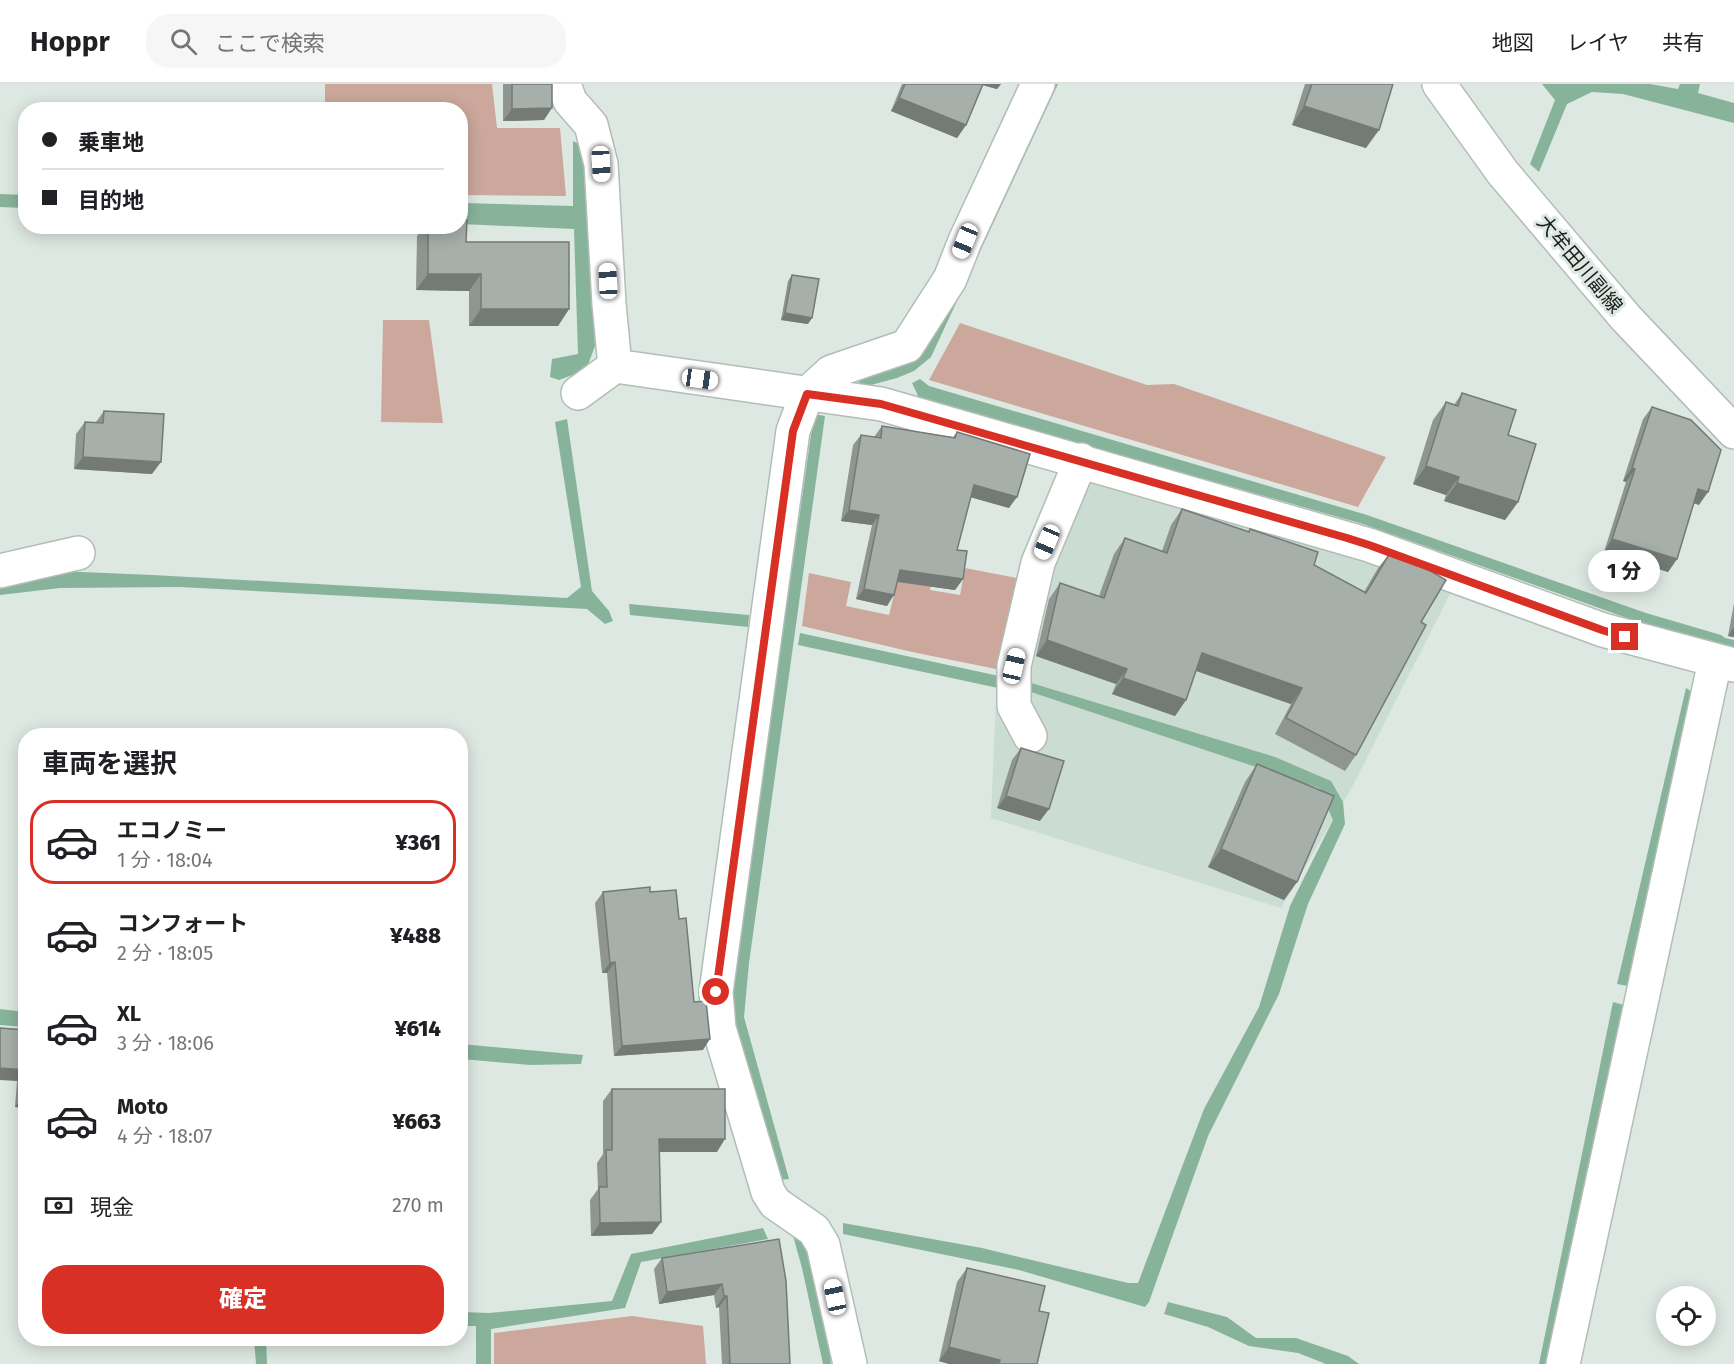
<!DOCTYPE html>
<html lang="ja">
<meta charset="utf-8">
<style>
body{margin:0;font-family:"Fira Sans","Noto Sans JP",sans-serif;background:#f6f6f6;color:#202124;height:100vh;display:flex;flex-direction:column;font-size:22px;white-space:nowrap}
*{box-sizing:border-box;margin:0}
p{font-size:20px;color:#757577}
.icon{flex:none;width:33px;height:33px;fill:none;stroke:currentColor;stroke-width:2;stroke-linecap:round;stroke-linejoin:round}
.map{position:relative;flex:1;overflow:hidden}
.side{position:absolute;left:18px;top:644px;width:450px;height:618px;display:flex;flex-direction:column;background:#fff;border-radius:24px;box-shadow:0 3px 15px #0003}
.side>*{flex:none}
.banner{position:absolute;left:18px;top:18px;width:450px;height:132px;border-radius:24px;box-shadow:0 3px 15px #0003;display:grid;align-content:center;height:132px;padding:0 24px;background:#fff}
.tools{position:absolute;left:1656px;top:1202px;display:grid;gap:12px}
.tools a{display:grid;place-items:center;width:60px;height:60px;border-radius:50%;background:#fff;box-shadow:0 3px 15px #0003;font-size:30px}
.end{position:absolute;width:27px;height:27px;margin:-14px;border:8px solid #d93025;background:#fff;box-shadow:0 0 0 3px #fff}
.from{border-radius:50%}
.bubble{position:absolute;height:42px;border-radius:21px;background:#fff;box-shadow:0 3px 15px #0003;font-size:20px;font-weight:800;line-height:42px;text-align:center}
.car{position:absolute;width:18px;height:36px;margin:-18px -9px;border-radius:8px;box-shadow:0 0 4px 2px #0007;background:linear-gradient(#fff 24%,#345 0 40%,#fff 0 76%,#345 0 86%,#fff 0)}
.banner b{display:flex;align-items:center;gap:21px;height:57px;font-size:22px}
.banner b+b{border-top:2px solid #e0e0e0}
.banner i{width:15px;height:15px;background:#202124}
ul{padding:0;list-style:none}
li{display:flex;align-items:center;gap:18px;height:84px;margin:0 12px 9px;padding:0 12px;border:3px solid transparent;border-radius:24px}
li div{flex:1}
li b{display:block;font-size:22px}
li em{font-style:normal;font-weight:800}
li.current{border-color:#d93025}
li>.icon{width:54px;height:54px;stroke-width:1.5}
h2{padding:0 24px;font-size:27px;line-height:72px}
.pay{display:flex;align-items:center;gap:15px;height:66px;padding:0 24px;font-size:22px}
.pay p{margin-inline-start:auto}
.cta{display:flex;gap:12px;margin-top:auto;padding:12px 24px}
.cta a{flex:1;height:69px;border-radius:24px;background:#d93025;color:#fff;font-size:24px;font-weight:800;line-height:69px;text-align:center}
header{display:flex;align-items:center;gap:36px;box-sizing:border-box;height:84px;padding:0 30px;background:#fff;border-bottom:2px solid #e0e0e0}
header strong{font-size:28px}
nav{display:flex;gap:33px;margin-inline-start:auto;font-size:21px}
.search{width:420px;height:54px;background:#f6f6f6;display:flex;align-items:center;gap:15px;box-sizing:border-box;padding:0 21px;border-radius:24px;color:#757577;font-size:22px}
.map>svg:first-child{display:block}
</style>
<header>
<strong>Hoppr</strong>
<div class="search"><svg class="icon" aria-label="search" viewBox="0 0 24 24"><circle cx="10" cy="10" r="6"/><path d="M15 15l6 6"/></svg>ここで検索</div>
<nav><a>地図</a><a>レイヤ</a><a>共有</a></nav>
</header>
<div class="map">
<svg width="1734" height="1280" viewBox="0 0 1734 1280">
<rect width="100%" height="100%" fill="#dee8e2"/>
<path fill="#cbdcd2" d="M1088,395L1365,469L1451,508L1352,703L1281,824L991,734L996,612L1021,577L1048,478Z"/>
<g fill="#cca89c">
<path d="M325,0H492L497,44H560L566,112L461,111L460,26L308,25L325,24Z"/>
<path d="M383,236H429L443,339L381,338Z"/>
<path d="M960,239L1147,301L1174,300L1386,373L1358,423L929,296Z"/>
<path d="M907,458L938,466L930,506L960,511L965,484L1022,495L1001,586L912,568L802,542L809,489L851,498L846,522L889,531Z"/>
<path d="M632,1232L703,1242L706,1280H494V1249Z"/>
</g>
<g fill="#88b39b">
<path d="M1044,0H1058L931,273L914,287L897,294L860,304L858,294L899,282Z"/>
<path d="M1542,0H1650L1678,5L1680,0H1700L1698,9L1734,19V39L1623,10L1592,8L1567,20L1539,88L1530,80L1555,16Z"/>
<path d="M573,57L585,63L595,262L586,286L559,296L550,293L552,275L578,270L574,145L461,140V119L573,122Z"/>
<path d="M0,110L25,111V124L0,123Z"/>
<path d="M920,295L929,302L1367,431L1646,529L1721,551L1725,554L1734,556V564L1641,539L1363,440L919,314L912,299Z"/>
<path d="M814,330L825,332L749,879L744,933L789,1095L777,1096L733,939L732,905Z"/>
<path d="M567,335L592,507L609,527L613,537L605,540L587,525L180,503L60,504L0,511V499L58,487L153,491L567,514L581,503L555,338Z"/>
<path d="M629,520L749,531L748,543L630,531Z"/>
<path d="M800,549L999,592L998,604L798,561Z"/>
<path d="M1028,598L1275,673L1331,697L1343,718L1345,740L1308,820L1279,910L1208,1052L1149,1218L1145,1223L1019,1186L843,1150V1139L982,1164L1128,1199H1138L1204,1025L1259,923L1290,822L1333,736L1319,704L1031,608Z"/>
<path d="M1686,604L1691,607L1628,902L1617,900Z"/>
<path d="M1613,918L1624,921L1548,1280H1539Z"/>
<path d="M0,925L25,928V943L0,941Z"/>
<path d="M461,960L583,971L581,980L530,981L461,975Z"/>
<path d="M763,1144L768,1155L641,1178L625,1224L491,1245V1280H476V1242H461V1228L489,1229L612,1217L631,1170Z"/>
<path d="M792,1148H803L827,1236L831,1280H823L802,1184Z"/>
<path d="M1168,1218L1227,1233L1256,1254H1296L1348,1272L1359,1280H1326L1298,1269L1249,1262L1208,1243L1164,1230Z"/>
<path d="M254,1254H266L267,1280H256Z"/>
</g>
<g fill="none" stroke-linecap="round" stroke-linejoin="round">
<defs>
<g id="minor">
<path d="M564,0L570,17L591,41L601,80L609,220L615,282L881,320L1369,461L1603,546L1734,581"/>
<path d="M578,309L615,282"/>
<path d="M0,487L78,469"/>
<path d="M1030,652L1014,622V582L1038,479L1081,376"/>
<path d="M850,1280L823,1161L814,1146L775,1119L768,1108L719,944L716,908L793,347L807,310L831,288L907,262L950,195L965,157L1038,0"/>
<path d="M1563,1280L1715,577"/>
</g>
<path id="primary" d="M1439,0L1503,89L1626,234L1734,348"/>
</defs>
<use href="#minor" stroke="#b3bdb7" stroke-width="36"/>
<use href="#primary" stroke="#b3bdb7" stroke-width="36"/>
<use href="#minor" stroke="#fff" stroke-width="33"/>
<use href="#primary" stroke="#fff" stroke-width="33"/>
</g>
<g fill="#8f9691">
<path d="M503,0H552L544,36L503,37Z"/>
<path d="M902,0H1001L997,5L982,1L966,41L957,54L891,27Z"/>
<path d="M1305,0H1393L1366,64L1292,41Z"/>
<path d="M424,142H460L466,158L569,225L558,242H469V207L416,206L417,152Z"/>
<path d="M792,191L808,240L781,236L788,197Z"/>
<path d="M1462,309L1508,351L1518,418L1505,436L1444,417L1446,411L1413,400L1433,336L1446,318L1454,321Z"/>
<path d="M1652,323L1699,421L1694,419L1677,475L1668,488L1604,468L1626,398L1623,397L1643,335Z"/>
<path d="M104,327L152,390L74,385L76,350L85,338H96Z"/>
<path d="M882,342L953,353L957,348L1009,424L971,413L957,466L963,495L955,506L897,498L887,522L856,515L872,441L841,437L853,361L861,351L874,353Z"/>
<path d="M1182,425L1248,448L1250,445L1314,481L1364,508L1378,484L1390,469L1421,538L1356,671L1345,687L1275,650L1291,620L1196,587L1186,616L1175,632L1112,610L1116,600L1036,572L1049,515L1060,499L1099,512L1114,470L1125,454L1162,467L1171,441Z"/>
<path d="M1734,519V553L1728,552Z"/>
<path d="M1021,664L1040,737L997,724L1012,676Z"/>
<path d="M1257,680L1297,798L1284,816L1208,783L1245,698Z"/>
<path d="M603,808H650L679,835L703,966L614,972L607,889H602L595,819Z"/>
<path d="M26,946V1024L15,1023L17,997Z"/>
<path d="M612,1005L717,1068H659L661,1138L652,1150L591,1152L590,1116L598,1105L597,1079L603,1070V1017Z"/>
<path d="M779,1155L790,1280H722L719,1223L716,1224L714,1211L659,1220L654,1185L662,1174Z"/>
<path d="M967,1184L1039,1227L1037,1280H949L939,1277L957,1198Z"/>
</g>
<g fill="#747a76">
<path d="M979,0H1001L997,5Z"/>
<path d="M899,14L966,41L957,54L891,27Z"/>
<path d="M1304,22L1379,46L1366,64L1292,41Z"/>
<path d="M552,24L544,36L503,37L512,25Z"/>
<path d="M428,190H481L469,207L416,206Z"/>
<path d="M481,225H569L558,242H469Z"/>
<path d="M785,229L812,234L808,240L781,236Z"/>
<path d="M83,373L161,378L152,390L74,385Z"/>
<path d="M1426,382L1459,393L1446,411L1413,400Z"/>
<path d="M1632,384L1635,385L1626,398L1623,397Z"/>
<path d="M1457,399L1518,418L1505,436L1444,417Z"/>
<path d="M974,401L1017,413L1009,424L966,412Z"/>
<path d="M1698,405L1708,408L1699,421L1690,418Z"/>
<path d="M849,426L879,431L872,441L841,437Z"/>
<path d="M1612,455L1677,475L1668,488L1604,468Z"/>
<path d="M900,486L963,495L955,506L892,497Z"/>
<path d="M864,505L894,511L887,522L856,515Z"/>
<path d="M1734,543V553L1728,552Z"/>
<path d="M1047,556L1127,585L1116,600L1036,572Z"/>
<path d="M1202,569L1302,604L1291,620L1191,585Z"/>
<path d="M1123,594L1186,616L1175,632L1112,610Z"/>
<path d="M1006,712L1049,725L1040,737L997,724Z"/>
<path d="M1221,765L1297,798L1284,816L1208,783Z"/>
<path d="M615,878L607,889H602L610,879Z"/>
<path d="M710,955L703,966L614,972L622,962Z"/>
<path d="M0,984L26,986L17,997L0,996Z"/>
<path d="M23,1012H26V1024L15,1023Z"/>
<path d="M659,1055H725L717,1068H650Z"/>
<path d="M661,1138L652,1150L591,1152L600,1139Z"/>
<path d="M722,1200L714,1211L659,1220L667,1208Z"/>
<path d="M724,1212H727L719,1223L716,1224Z"/>
<path d="M949,1263L1000,1276L997,1280H949L939,1277Z"/>
</g>
<g fill="#a6afa9" stroke="#747a76" stroke-width="1.5">
<path d="M512,0H552V24L512,25Z"/>
<path d="M905,0H983L966,41L899,14Z"/>
<path d="M1312,0H1393L1379,46L1304,22Z"/>
<path d="M460,136H467L466,158H569V225H481V190H428V142H460Z"/>
<path d="M792,191L819,195L812,234L785,229Z"/>
<path d="M1462,309L1516,326L1508,351L1536,360L1518,418L1457,399L1459,393L1426,382L1446,318L1458,322Z"/>
<path d="M1652,323L1691,336L1721,366L1708,408L1698,405L1677,475L1612,455L1635,385L1632,384Z"/>
<path d="M104,327L164,330L161,378L83,373L85,338L103,339Z"/>
<path d="M882,342L955,354L957,348L1030,370L1017,413L974,401L957,466L967,467L963,495L900,486L894,511L864,505L879,431L849,426L861,351L881,354Z"/>
<path d="M1182,425L1249,448L1250,445L1318,468L1314,481L1366,509L1390,469L1415,478L1446,496L1421,538L1426,541L1356,671L1286,634L1302,604L1202,569L1186,616L1123,594L1127,585L1047,556L1060,499L1104,514L1125,454L1167,469Z"/>
<path d="M1021,664L1064,677L1049,725L1006,712Z"/>
<path d="M1257,680L1334,712L1297,798L1221,765Z"/>
<path d="M650,803V808L676,806L679,835L686,834L694,918L706,917L710,955L622,962L615,878L610,879L603,808Z"/>
<path d="M0,944L26,946V986L0,984Z"/>
<path d="M26,987V1012H23Z"/>
<path d="M612,1005H725V1055H659L661,1138L600,1139L599,1103H607L606,1066H612Z"/>
<path d="M779,1155L786,1197L790,1280H730L727,1212H724L722,1200L667,1208L662,1174Z"/>
<path d="M967,1184L1045,1202L1039,1227L1049,1229L1037,1280H999L1000,1276L949,1263Z"/>
</g>
<g fill="none" stroke-linecap="round" stroke-linejoin="round">
<path stroke="#d93025" stroke-width="8" d="M716,908L793,347L807,310L881,320L1347,454L1369,461L1602,546L1625,553"/>
</g>
<g text-anchor="middle" dominant-baseline="central" stroke-width="6" stroke-linejoin="round" paint-order="stroke">
<g font-size="20" fill="#191c1a" stroke="#dee8e2">
<text transform="translate(1580 180) rotate(50)">大牟田川副線</text>
</g>
</g>
</svg>
<div class="tools">
<a><svg class="icon" aria-label="locate" viewBox="0 0 24 24"><circle cx="12" cy="12" r="6"/><path d="M12 2v4M12 18v4M2 12h4M18 12h4"/></svg></a>
</div>
<i class="end from" style="left:716px;top:908px"></i>
<i class="end" style="left:1625px;top:553px"></i>
<div class="bubble" style="left:1588px;top:466px;width:72px">1 分</div>
<i class="car" style="left:601px;top:80px;rotate:177deg"></i>
<i class="car" style="left:965px;top:157px;rotate:202deg"></i>
<i class="car" style="left:608px;top:197px;rotate:357deg"></i>
<i class="car" style="left:700px;top:295px;rotate:98deg"></i>
<i class="car" style="left:1047px;top:458px;rotate:203deg"></i>
<i class="car" style="left:1014px;top:582px;rotate:13deg"></i>
<i class="car" style="left:835px;top:1213px;rotate:348deg"></i>
<div class="banner">
<b><i class="from"></i>乗車地</b>
<b><i></i>目的地</b>
</div>
<section class="side">
<h2>車両を選択</h2>
<ul>
<li class="current"><svg class="icon" aria-label="car" viewBox="0 0 24 24"><path d="M5 17H2v-5l4-1 3-4h7l3 4 3 1v5h-3M9 17h6M6 11h13"/><circle cx="7" cy="17" r="2"/><circle cx="17" cy="17" r="2"/></svg><div><b>エコノミー</b><p>1 分 · 18:04</p></div><em>¥361</em></li>
<li><svg class="icon" aria-label="car" viewBox="0 0 24 24"><path d="M5 17H2v-5l4-1 3-4h7l3 4 3 1v5h-3M9 17h6M6 11h13"/><circle cx="7" cy="17" r="2"/><circle cx="17" cy="17" r="2"/></svg><div><b>コンフォート</b><p>2 分 · 18:05</p></div><em>¥488</em></li>
<li><svg class="icon" aria-label="car" viewBox="0 0 24 24"><path d="M5 17H2v-5l4-1 3-4h7l3 4 3 1v5h-3M9 17h6M6 11h13"/><circle cx="7" cy="17" r="2"/><circle cx="17" cy="17" r="2"/></svg><div><b>XL</b><p>3 分 · 18:06</p></div><em>¥614</em></li>
<li><svg class="icon" aria-label="car" viewBox="0 0 24 24"><path d="M5 17H2v-5l4-1 3-4h7l3 4 3 1v5h-3M9 17h6M6 11h13"/><circle cx="7" cy="17" r="2"/><circle cx="17" cy="17" r="2"/></svg><div><b>Moto</b><p>4 分 · 18:07</p></div><em>¥663</em></li>
</ul>
<div class="pay"><svg class="icon" aria-label="cash" viewBox="0 0 24 24"><path d="M3 7h18v10H3z"/><circle cx="12" cy="12" r="2"/></svg>現金<p>270 m</p></div>
<div class="cta"><a>確定</a></div>
</section>
</div>
